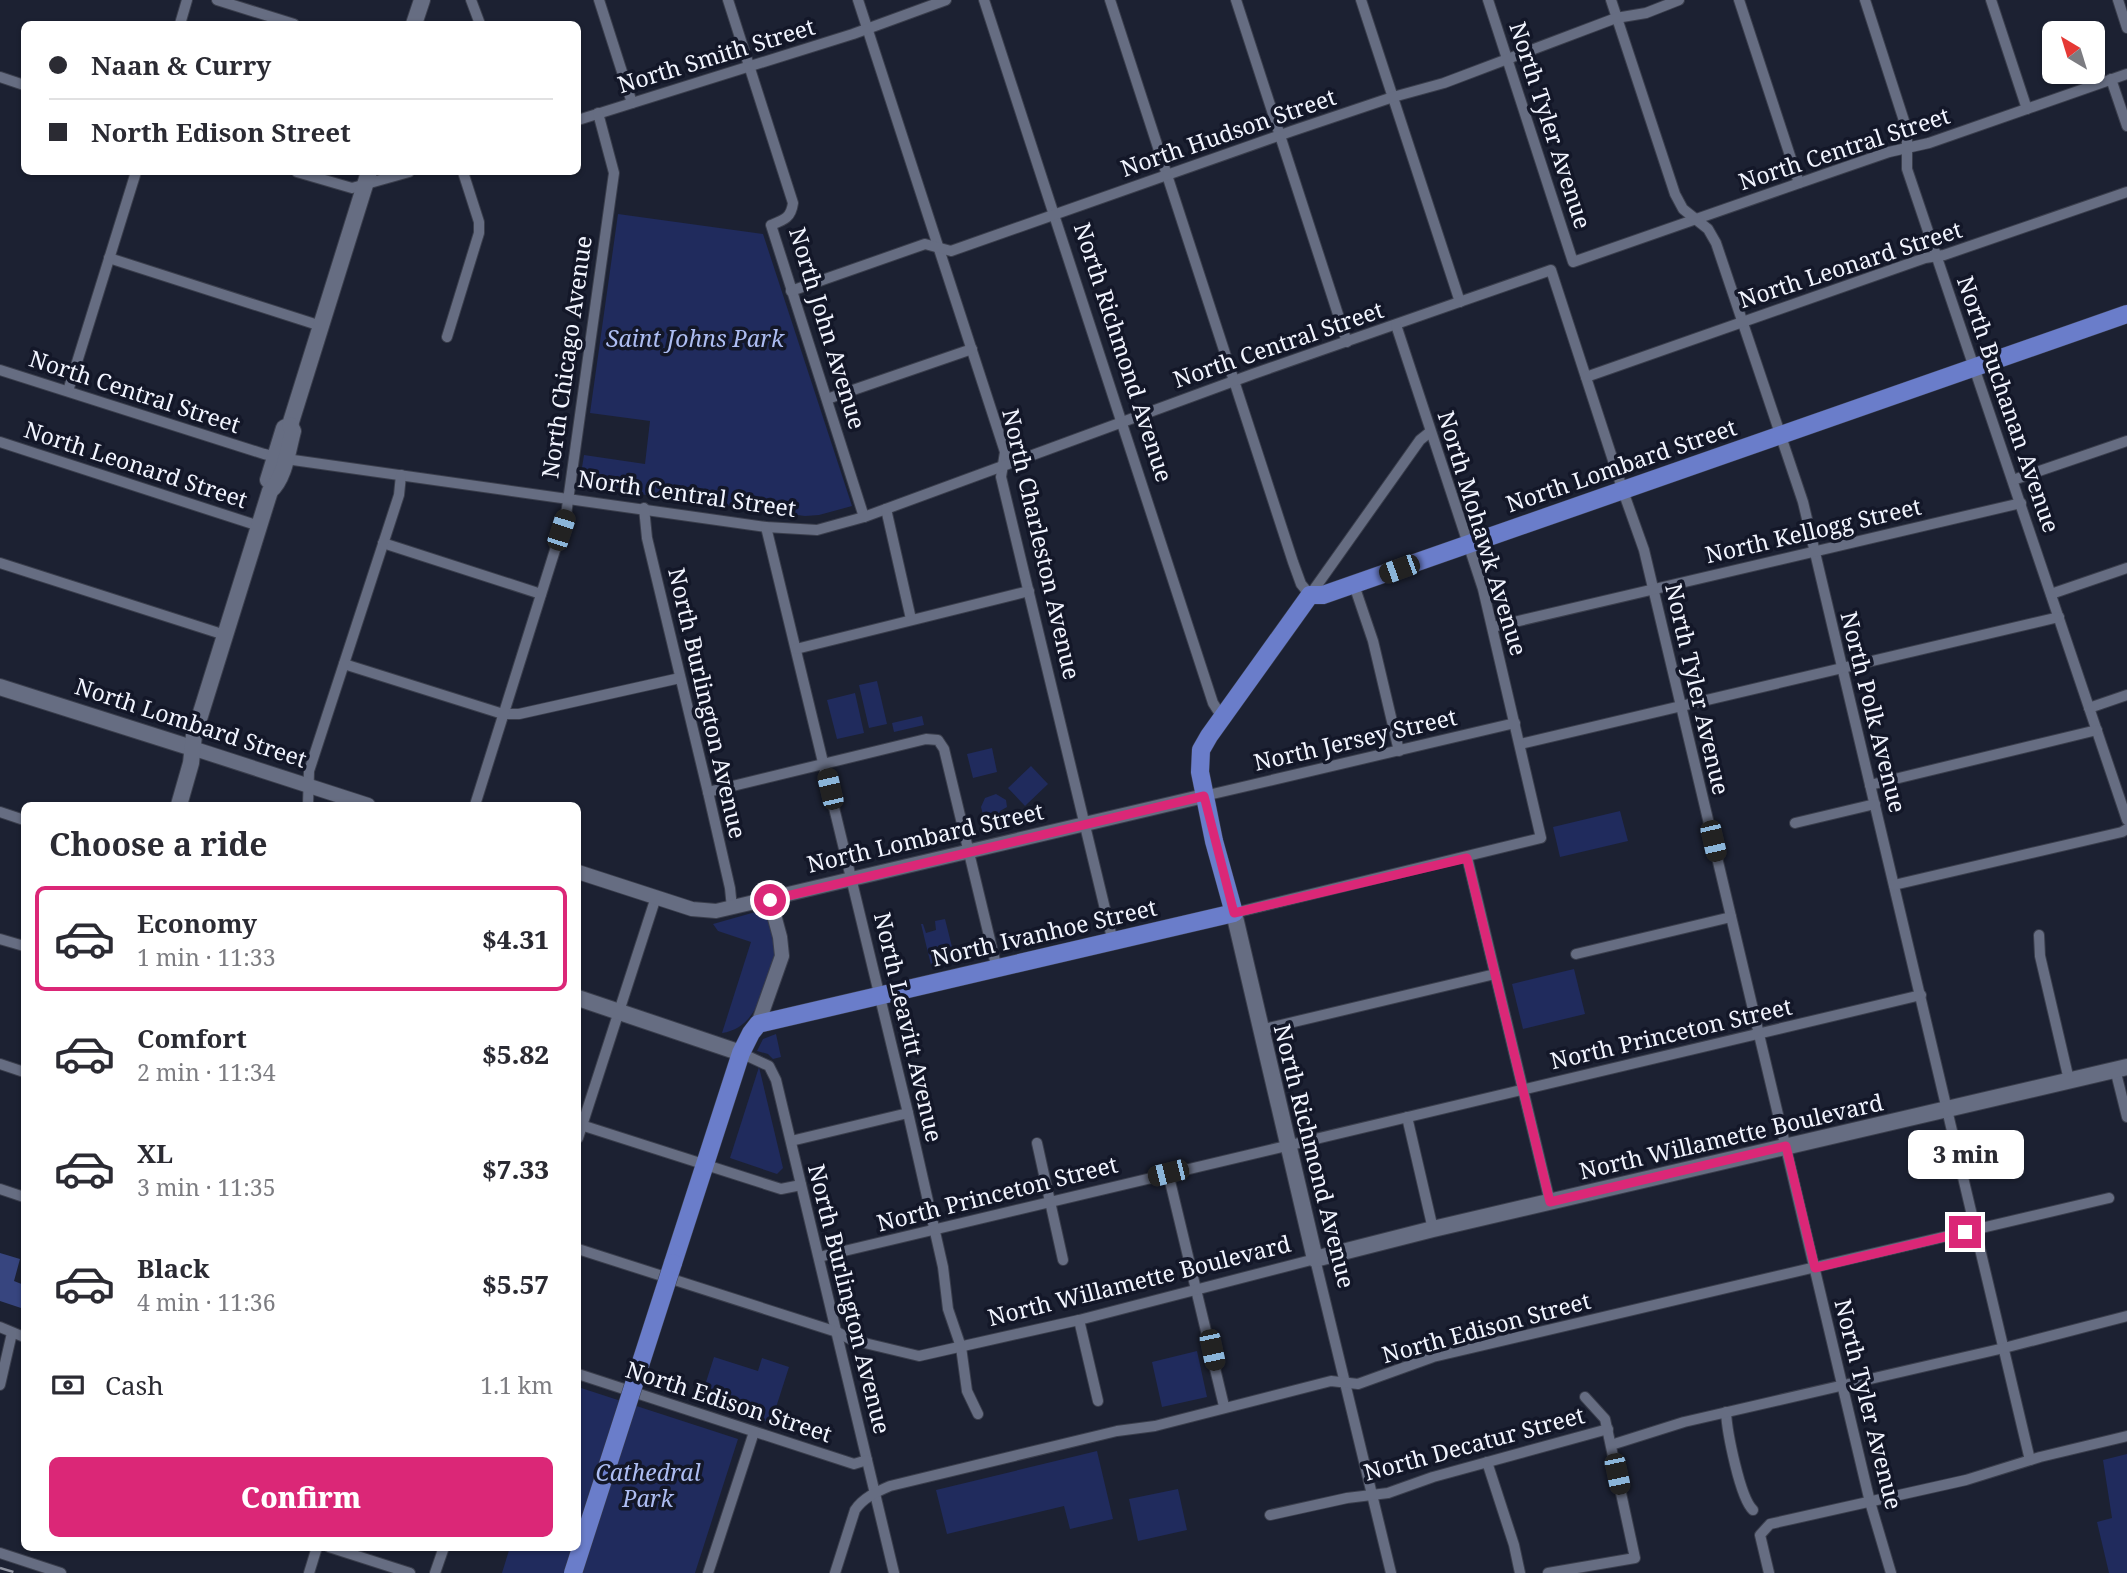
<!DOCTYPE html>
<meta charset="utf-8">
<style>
body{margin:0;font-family:"Noto Serif",serif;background:#f7f7f7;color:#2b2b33;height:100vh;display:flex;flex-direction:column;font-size:26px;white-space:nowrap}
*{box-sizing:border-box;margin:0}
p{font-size:23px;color:#7c7c81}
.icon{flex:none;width:38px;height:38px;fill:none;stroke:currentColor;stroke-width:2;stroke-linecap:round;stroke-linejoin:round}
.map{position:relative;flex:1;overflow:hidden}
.side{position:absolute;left:21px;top:802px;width:560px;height:749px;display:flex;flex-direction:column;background:#fff;border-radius:10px;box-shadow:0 2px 5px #0004}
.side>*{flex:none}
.banner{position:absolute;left:21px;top:21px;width:560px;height:154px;border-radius:10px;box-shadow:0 2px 5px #0004;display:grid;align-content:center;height:154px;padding:0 28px;background:#fff}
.needle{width:46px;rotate:322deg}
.fabs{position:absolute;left:2042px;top:21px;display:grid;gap:14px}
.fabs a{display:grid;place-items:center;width:63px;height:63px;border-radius:10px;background:#fff;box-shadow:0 2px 5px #0004;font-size:35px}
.end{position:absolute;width:32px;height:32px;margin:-16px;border:9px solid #db2777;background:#fff;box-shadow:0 0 0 4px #fff}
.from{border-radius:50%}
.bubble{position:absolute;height:49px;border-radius:10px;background:#fff;box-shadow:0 2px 5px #0004;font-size:23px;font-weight:800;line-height:49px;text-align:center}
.car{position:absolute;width:21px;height:42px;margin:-21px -10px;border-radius:9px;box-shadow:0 0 5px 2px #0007;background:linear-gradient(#222 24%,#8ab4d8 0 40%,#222 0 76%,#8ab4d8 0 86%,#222 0)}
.banner b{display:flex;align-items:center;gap:24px;height:66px;font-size:26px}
.banner b+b{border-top:2px solid #e1e1e2}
.banner i{width:18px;height:18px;background:#2b2b33}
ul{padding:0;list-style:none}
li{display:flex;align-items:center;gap:21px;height:105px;margin:0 14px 10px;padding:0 14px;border:4px solid transparent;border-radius:10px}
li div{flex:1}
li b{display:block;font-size:26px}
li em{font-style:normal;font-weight:800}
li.active{border-color:#db2777}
li>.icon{width:63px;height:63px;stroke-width:1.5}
h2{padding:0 28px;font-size:32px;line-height:84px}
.pay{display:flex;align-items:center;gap:18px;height:77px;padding:0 28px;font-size:26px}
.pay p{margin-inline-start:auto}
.button{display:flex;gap:14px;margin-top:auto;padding:14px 28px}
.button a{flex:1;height:80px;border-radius:10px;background:#db2777;color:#fff;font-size:28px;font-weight:800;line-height:80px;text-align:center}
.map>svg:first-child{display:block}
</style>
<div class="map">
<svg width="2127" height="1573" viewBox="0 0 2127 1573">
<rect width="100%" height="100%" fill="#1c2132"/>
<g fill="#202b5d">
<path d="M618,214L763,234L852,506L819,515L805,516L579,486L584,455L645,464L650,421L590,413Z"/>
<path d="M877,681L887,724L869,728L859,685Z"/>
<path d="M855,693L864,733L837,739L827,700Z"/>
<path d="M922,716L924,725L894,732L892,723Z"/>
<path d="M992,748L997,772L973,778L967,754Z"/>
<path d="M1031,766L1048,784L1025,806L1008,788Z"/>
<path d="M996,794L1006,800L1007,807L1000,811L999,814L987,817L986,815H983L981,807L985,798Z"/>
<path d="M1620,811L1628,841L1560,857L1553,827Z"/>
<path d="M759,911L766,915C769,926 776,941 775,952C774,958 771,966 769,973C762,998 752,1029 722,1033L751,942L718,931L713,924Z"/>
<path d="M945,919L956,963L932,969L921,924H923L926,933L936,930L935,921Z"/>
<path d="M1574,969L1585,1014L1523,1029L1512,984Z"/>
<path d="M776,1034L781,1057L773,1059L768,1054L757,1051L763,1039Z"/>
<path d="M759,1067L783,1168L777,1174L730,1158Z"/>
<path d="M1197,1351L1207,1397L1162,1407L1152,1362Z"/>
<path d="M714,1357L758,1371L762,1358L789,1367L771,1423L700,1401Z"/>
<path d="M578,1387L738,1439L695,1573H502L510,1547H578Z"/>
<path d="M1097,1451L1113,1519L1070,1529L1064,1506L947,1534L936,1490Z"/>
<path d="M2127,1454V1573H2109L2097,1522L2112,1518L2103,1460Z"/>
<path d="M1178,1489L1187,1530L1138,1541L1129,1499Z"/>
</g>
<path fill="#37457f" d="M0,1253L20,1259L14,1281L24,1285V1309L0,1301Z"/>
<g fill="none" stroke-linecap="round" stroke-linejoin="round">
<defs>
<g id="minor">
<path d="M217,0L294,24"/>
<path d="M471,0L480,24"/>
<path d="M599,0L632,103"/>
<path d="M728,0L793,203C791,218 784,220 771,225L864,517"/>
<path d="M858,0L1005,452L1001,477L1113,942"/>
<path d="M984,0L1213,703L1222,717"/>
<path d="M1110,0L1293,562L1301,584L1310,595L1420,440L1430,432"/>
<path d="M1236,0L1347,342"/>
<path d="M1361,0L1460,302"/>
<path d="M1488,0L1573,262L1831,172L1889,152L1929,143L2127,74"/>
<path d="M1611,0L1675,194L1683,209L1708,229L1716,243L1803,502L2030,1460"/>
<path d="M1739,0L1799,183"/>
<path d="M1865,0L1907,130V169L2127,820"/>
<path d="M1991,0L2027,109"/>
<path d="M2118,0L2127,28"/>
<path d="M180,24L187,0"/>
<path d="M0,77L24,85"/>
<path d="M2111,79L2127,126"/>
<path d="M578,120L853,34L946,0"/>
<path d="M297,172L352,188L409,172"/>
<path d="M109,258L321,326"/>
<path d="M791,291L925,244L951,251L1292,131L1393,97L1444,83L1616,18L1646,13L1679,0"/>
<path d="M447,337L479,233V222L463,172"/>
<path d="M0,370L264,454L286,459L766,527L817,530L864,517L1253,374L1551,270L1623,491L1644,550L1870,1502L1891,1573"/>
<path d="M1586,377L1925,258L1944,255L2127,192"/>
<path d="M68,391L136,172"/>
<path d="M827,399L972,349"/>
<path d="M0,442L259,526"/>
<path d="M2013,480L2127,441"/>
<path d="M644,508L647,538L708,792L730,888L732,908"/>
<path d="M886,509L911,619"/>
<path d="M766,527L908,1113L943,1267L948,1309L961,1347L967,1391L978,1414"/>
<path d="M383,543L541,594"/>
<path d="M0,563L225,635"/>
<path d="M1354,585L1373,641L1399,751"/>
<path d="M2051,594L2127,568"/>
<path d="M1493,627L2021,503"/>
<path d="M796,649L1029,591"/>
<path d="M344,664L503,714H519L680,678"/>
<path d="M2089,708L2127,695"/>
<path d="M1520,744L2059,617"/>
<path d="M1870,785L2097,730"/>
<path d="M708,792L926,739L938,740L944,749L997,969"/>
<path d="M1204,796L1515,723"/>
<path d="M308,805L309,771L399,495L401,475"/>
<path d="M475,805L566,515L614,173L598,113"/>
<path d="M0,812L24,820"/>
<path d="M1795,823L1875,804"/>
<path d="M1467,857L1550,1202"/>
<path d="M1894,885L2122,832L2127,829"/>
<path d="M1234,913L1541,838L1483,589L1396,325"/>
<path d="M2039,935L2040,956L2069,1080"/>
<path d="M0,939L24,946"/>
<path d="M1576,954L1731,917"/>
<path d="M1260,1030L1495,974"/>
<path d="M741,1053L769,1066L776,1080L894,1573"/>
<path d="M0,1064L24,1072"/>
<path d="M2115,1069L2127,1117"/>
<path d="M1407,1117L1433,1229"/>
<path d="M578,1124L781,1189L801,1185"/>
<path d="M578,1138L656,897"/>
<path d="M791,1141L908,1113"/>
<path d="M1037,1143L1063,1260"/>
<path d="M1168,1173L1224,1406"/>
<path d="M0,1189L24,1197"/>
<path d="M578,1249L837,1332L852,1340L919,1356L1079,1320L1315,1259L1391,1573"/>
<path d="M819,1257L1921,995"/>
<path d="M1079,1320L1098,1401"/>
<path d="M0,1327L24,1337"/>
<path d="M578,1374L854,1464L867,1460"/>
<path d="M0,1385L12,1333"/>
<path d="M1726,1412C1727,1432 1740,1498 1753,1510"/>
<path d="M1611,1445L1684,1422L2004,1348L2127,1316"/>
<path d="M1487,1462L1514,1545L1520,1573"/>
<path d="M1270,1515L1347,1498L1388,1493L1433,1477L1608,1429"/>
<path d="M329,1547L410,1573"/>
<path d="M0,1553L61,1573"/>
<path d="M309,1573L317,1547"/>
<path d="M435,1573L444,1547"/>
<path d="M708,1573L754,1432"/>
<path d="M835,1573L855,1510C863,1498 876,1492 890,1486L1117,1431L1155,1426L1331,1381L1358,1384L1433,1357L2109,1198"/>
<path d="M1548,1573L1635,1558L1605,1419L1585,1397"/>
<path d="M1769,1573L1760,1535L1770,1524L1966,1480L2040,1457L2127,1436"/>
</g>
<g id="tertiary">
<path d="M192,748L368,805"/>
<path d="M578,872L692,909L716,911L1204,796"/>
<path d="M758,1024L782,956L780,937L770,900"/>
</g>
<g id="secondary">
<path d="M414,24L422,0"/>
<path d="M268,480L284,428L290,425L369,172"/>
<path d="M0,687L192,748"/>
<path d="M179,805L191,763L194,735L270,491C285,478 288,449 293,431L290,425"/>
<path d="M1234,913L1315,1259L1433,1229L2127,1067"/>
<path d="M578,998L741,1053"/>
</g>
<path id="primary" d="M673,1263L741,1053L751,1033L758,1024L1234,913L1214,841L1200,772L1201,750L1209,736L1310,595H1323L2127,314"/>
</defs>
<use href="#minor" stroke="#3a3e4c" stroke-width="12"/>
<use href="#tertiary" stroke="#3a3e4c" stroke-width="16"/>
<use href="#secondary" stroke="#3a3e4c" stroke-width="18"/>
<use href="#primary" stroke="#3a3e4c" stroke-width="19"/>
<use href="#minor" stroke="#666d82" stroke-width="10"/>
<use href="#tertiary" stroke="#666d82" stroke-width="14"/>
<use href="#secondary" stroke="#666d82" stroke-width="16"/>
<use href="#primary" stroke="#6a7dca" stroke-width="18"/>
<path stroke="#8f93a0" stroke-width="2.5" stroke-dasharray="14 7" stroke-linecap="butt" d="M0,1568L17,1573"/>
<defs>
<path id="primary-bridge" d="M573,1573L673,1263"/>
</defs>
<use href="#primary-bridge" stroke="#3a3e4c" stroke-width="19" stroke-linecap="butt"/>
<use href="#primary-bridge" stroke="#6a7dca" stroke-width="18"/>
</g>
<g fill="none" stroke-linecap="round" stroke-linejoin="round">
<path stroke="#db2777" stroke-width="9" d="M770,900L1204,796L1234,913L1467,858L1550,1202L1786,1146L1815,1268L1965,1232"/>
</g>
<g text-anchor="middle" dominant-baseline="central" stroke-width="7" stroke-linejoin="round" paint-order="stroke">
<g font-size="23" fill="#f2f5ff" stroke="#131728">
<text transform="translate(716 55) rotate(-17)">North Smith Street</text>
<text transform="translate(1551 125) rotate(72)">North Tyler Avenue</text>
<text transform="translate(1228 132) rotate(-19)">North Hudson Street</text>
<text transform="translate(1844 148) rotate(-18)">North Central Street</text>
<text transform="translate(1850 264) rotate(-18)">North Leonard Street</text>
<text transform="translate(828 328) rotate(73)">North John Avenue</text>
<text transform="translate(1278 344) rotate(-19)">North Central Street</text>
<text transform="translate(1124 352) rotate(72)">North Richmond Avenue</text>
<text transform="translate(566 357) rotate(-82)">North Chicago Avenue</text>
<text transform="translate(135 391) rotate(18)">North Central Street</text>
<text transform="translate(2009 404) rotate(71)">North Buchanan Avenue</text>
<text transform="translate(136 464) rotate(18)">North Leonard Street</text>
<text transform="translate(1621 465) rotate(-19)">North Lombard Street</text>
<text transform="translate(687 493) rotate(8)">North Central Street</text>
<text transform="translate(1813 530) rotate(-13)">North Kellogg Street</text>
<text transform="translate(1483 533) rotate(73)">North Mohawk Avenue</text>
<text transform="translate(1042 544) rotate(77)">North Charleston Avenue</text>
<text transform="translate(1698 689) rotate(77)">North Tyler Avenue</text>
<text transform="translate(708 703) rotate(77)">North Burlington Avenue</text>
<text transform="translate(1874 712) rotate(76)">North Polk Avenue</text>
<text transform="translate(191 722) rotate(18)">North Lombard Street</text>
<text transform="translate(1355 739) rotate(-13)">North Jersey Street</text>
<text transform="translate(925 837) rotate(-13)">North Lombard Street</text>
<text transform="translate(1044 932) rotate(-13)">North Ivanhoe Street</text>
<text transform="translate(909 1027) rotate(77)">North Leavitt Avenue</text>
<text transform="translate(1671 1033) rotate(-13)">North Princeton Street</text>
<text transform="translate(1731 1136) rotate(-13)">North Willamette Boulevard</text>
<text transform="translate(1315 1156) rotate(76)">North Richmond Avenue</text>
<text transform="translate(997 1193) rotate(-14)">North Princeton Street</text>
<text transform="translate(1139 1280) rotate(-14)">North Willamette Boulevard</text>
<text transform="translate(850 1299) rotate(76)">North Burlington Avenue</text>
<text transform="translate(1486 1327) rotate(-15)">North Edison Street</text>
<text transform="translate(729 1401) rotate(18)">North Edison Street</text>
<text transform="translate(1869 1404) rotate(76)">North Tyler Avenue</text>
<text transform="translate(1474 1443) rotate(-15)">North Decatur Street</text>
</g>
<g font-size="23" font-style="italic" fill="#adbdf2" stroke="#131728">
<text x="695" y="338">Saint Johns Park</text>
<text x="648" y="1472">Cathedral<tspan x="648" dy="26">Park</tspan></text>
</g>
</g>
</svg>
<div class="fabs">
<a><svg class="needle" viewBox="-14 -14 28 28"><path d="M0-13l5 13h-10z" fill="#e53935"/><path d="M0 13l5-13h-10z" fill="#7c7c81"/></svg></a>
</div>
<i class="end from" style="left:770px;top:900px"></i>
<i class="end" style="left:1965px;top:1232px"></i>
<div class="bubble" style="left:1908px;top:1130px;width:116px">3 min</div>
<i class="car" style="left:561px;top:530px;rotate:18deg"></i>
<i class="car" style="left:1399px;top:569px;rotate:250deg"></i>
<i class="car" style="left:830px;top:789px;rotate:347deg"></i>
<i class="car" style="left:1713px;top:841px;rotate:167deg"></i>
<i class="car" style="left:1168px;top:1173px;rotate:256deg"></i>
<i class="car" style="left:1212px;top:1350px;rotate:168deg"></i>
<i class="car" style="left:1617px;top:1474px;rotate:168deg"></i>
<div class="banner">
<b><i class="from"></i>Naan &amp; Curry</b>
<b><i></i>North Edison Street</b>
</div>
<section class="side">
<h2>Choose a ride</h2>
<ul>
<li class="active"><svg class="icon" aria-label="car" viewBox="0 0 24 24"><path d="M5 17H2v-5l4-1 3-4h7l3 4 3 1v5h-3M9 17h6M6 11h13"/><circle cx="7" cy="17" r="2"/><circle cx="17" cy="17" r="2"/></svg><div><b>Economy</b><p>1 min · 11:33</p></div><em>$4.31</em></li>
<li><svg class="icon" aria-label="car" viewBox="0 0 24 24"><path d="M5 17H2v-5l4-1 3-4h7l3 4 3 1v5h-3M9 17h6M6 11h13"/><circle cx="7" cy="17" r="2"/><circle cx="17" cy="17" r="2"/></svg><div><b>Comfort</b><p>2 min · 11:34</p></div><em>$5.82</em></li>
<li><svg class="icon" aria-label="car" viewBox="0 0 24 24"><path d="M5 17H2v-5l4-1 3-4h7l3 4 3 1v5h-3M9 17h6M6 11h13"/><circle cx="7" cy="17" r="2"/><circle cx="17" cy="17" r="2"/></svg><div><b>XL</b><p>3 min · 11:35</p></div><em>$7.33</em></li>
<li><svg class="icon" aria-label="car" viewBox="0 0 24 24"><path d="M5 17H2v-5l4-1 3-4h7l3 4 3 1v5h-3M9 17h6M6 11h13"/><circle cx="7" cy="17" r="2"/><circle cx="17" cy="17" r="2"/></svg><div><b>Black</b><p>4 min · 11:36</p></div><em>$5.57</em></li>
</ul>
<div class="pay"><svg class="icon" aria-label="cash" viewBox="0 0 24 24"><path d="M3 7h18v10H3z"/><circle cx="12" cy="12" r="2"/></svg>Cash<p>1.1 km</p></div>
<div class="button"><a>Confirm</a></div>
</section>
</div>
